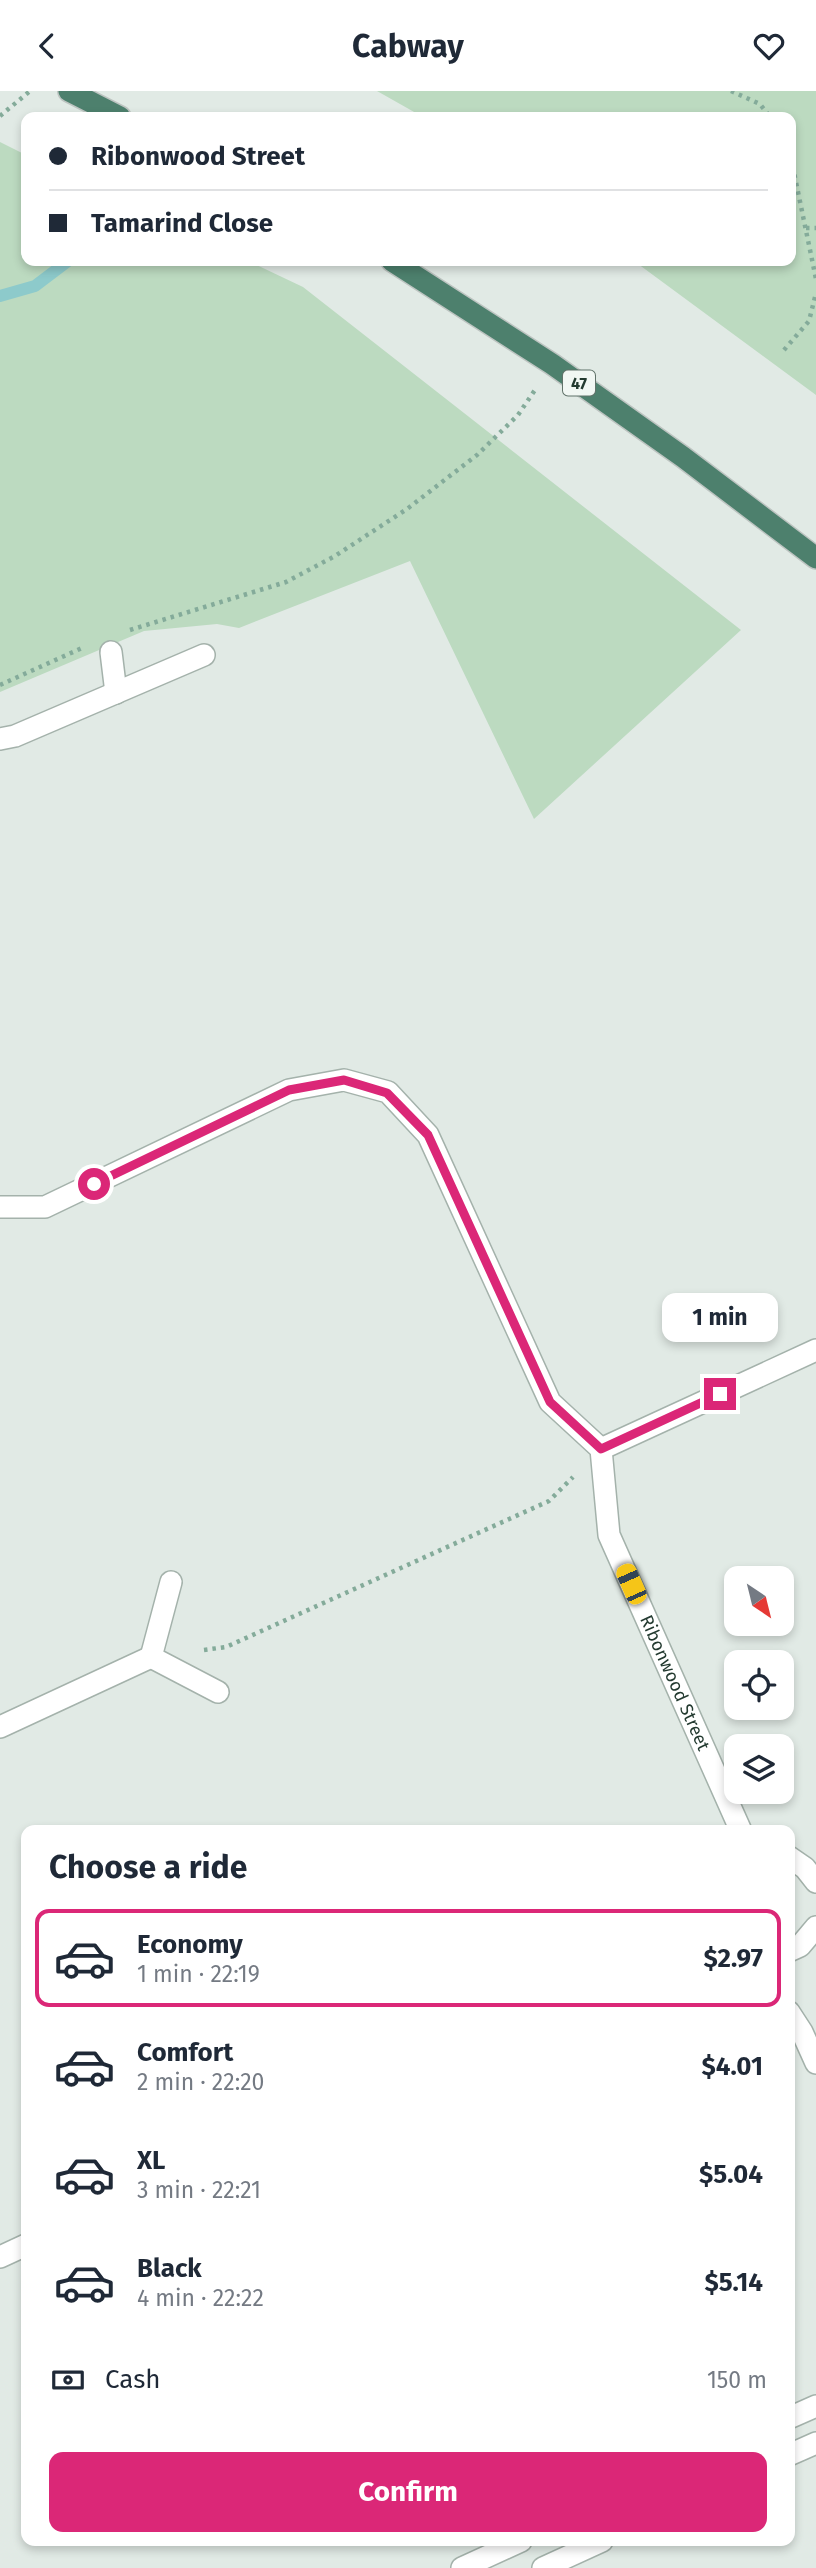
<!DOCTYPE html>
<meta charset="utf-8">
<style>
body{margin:0;font-family:"Fira Sans",sans-serif;background:#f2f2f3;color:#1f2937;height:100vh;display:flex;flex-direction:column;font-size:26px;white-space:nowrap}
*{box-sizing:border-box;margin:0}
p{font-size:23px;color:#747a83}
.icon{flex:none;width:38px;height:38px;fill:none;stroke:currentColor;stroke-width:2;stroke-linecap:round;stroke-linejoin:round}
.map{position:relative;flex:1;overflow:hidden}
.details{position:absolute;left:21px;top:1734px;width:774px;height:721px;display:flex;flex-direction:column;background:#fff;border-radius:14px;box-shadow:0 4px 10px #0003}
.details>*{flex:none}
.hud{position:absolute;left:21px;top:21px;width:775px;height:154px;border-radius:14px;box-shadow:0 4px 10px #0003;display:grid;align-content:center;height:154px;padding:0 28px;background:#fff}
.needle{width:46px;rotate:145deg}
.tools{position:absolute;left:724px;top:1475px;display:grid;gap:14px}
.tools a{display:grid;place-items:center;width:70px;height:70px;border-radius:14px;background:#fff;box-shadow:0 4px 10px #0003;font-size:35px}
.end{position:absolute;width:32px;height:32px;margin:-16px;border:9px solid #db2777;background:#fff;box-shadow:0 0 0 4px #fff}
.from{border-radius:50%}
.bubble{position:absolute;height:49px;border-radius:14px;background:#fff;box-shadow:0 4px 10px #0003;font-size:23px;font-weight:700;line-height:49px;text-align:center}
.car{position:absolute;width:21px;height:42px;margin:-21px -10px;border-radius:9px;box-shadow:0 0 5px 2px #0007;background:linear-gradient(#f5c518 24%,#345 0 40%,#f5c518 0 76%,#345 0 86%,#f5c518 0)}
.hud b{display:flex;align-items:center;gap:24px;height:66px;font-size:26px}
.hud b+b{border-top:2px solid #e0e1e3}
.hud i{width:18px;height:18px;background:#1f2937}
ul{padding:0;list-style:none}
li{display:flex;align-items:center;gap:21px;height:98px;margin:0 14px 10px;padding:0 14px;border:4px solid transparent;border-radius:14px}
li div{flex:1}
li b{display:block;font-size:26px}
li em{font-style:normal;font-weight:700}
li.active{border-color:#db2777}
li>.icon{width:63px;height:63px;stroke-width:1.5}
h2{padding:0 28px;font-size:32px;line-height:84px}
.pay{display:flex;align-items:center;gap:18px;height:77px;padding:0 28px;font-size:26px}
.pay p{margin-inline-start:auto}
.primary-button{display:flex;gap:14px;margin-top:auto;padding:14px 28px}
.primary-button a{flex:1;height:80px;border-radius:14px;background:#db2777;color:#fff;font-size:28px;font-weight:700;line-height:80px;text-align:center}
header{display:flex;justify-content:space-between;align-items:center;height:91px;padding:0 28px;background:#fff;font-size:32px;font-weight:700}
.map>svg:first-child{display:block}
</style>
<header><svg class="icon" aria-label="back" viewBox="0 0 24 24"><path d="M15 5l-7 7 7 7"/></svg>Cabway<svg class="icon" aria-label="heart" viewBox="0 0 24 24"><path d="M12 20l-8-8c-3-5 5-10 8-4 3-6 11-1 8 4z"/></svg></header>
<div class="map">
<svg width="816" height="2477" viewBox="0 0 816 2477">
<rect width="100%" height="100%" fill="#e1eae5"/>
<g fill="#bcdac0">
<path d="M377,0H816V304L634,170H791V26H423Z"/>
<path d="M0,51L26,64V170H248L303,196L741,539L534,728L410,470L239,537L217,533L144,540L0,601Z"/>
</g>
<g fill="none" stroke-linecap="round" stroke-linejoin="round">
<path stroke="#8dcacb" stroke-width="12" d="M0,205L35,195L68,170"/>
<defs>
<g id="minor">
<path d="M111,561L116,602"/>
<path d="M0,648L15,645L204,564"/>
<path id="s1" d="M0,1116H45L289,999L344,989L388,1001L428,1044L550,1311L601,1358L609,1444L741,1740"/>
<path d="M601,1358L816,1259"/>
<path d="M171,1491L151,1566L218,1601"/>
<path d="M0,1636L151,1566"/>
<path d="M789,1766L805,1777L816,1791"/>
<path d="M789,1860L800,1855L816,1836"/>
<path d="M789,1921L802,1941L816,1972"/>
<path d="M0,2166L26,2154"/>
</g>
<g id="tertiary">
<path d="M789,2327L816,2315"/>
<path d="M789,2364L816,2352"/>
<path d="M462,2477L521,2450"/>
<path d="M543,2477L602,2450"/>
</g>
<g id="trunk">
<path d="M69,0L120,26"/>
<path d="M392,170L552,273L683,366L816,467"/>
</g>
</defs>
<use href="#minor" stroke="#a4b2ab" stroke-width="24"/>
<use href="#tertiary" stroke="#a4b2ab" stroke-width="24"/>
<use href="#trunk" stroke="#bdc4c1" stroke-width="24"/>
<g stroke="#84ab9a" stroke-width="4.5" stroke-dasharray="3.5 5" stroke-linecap="butt">
<path d="M731,0L760,13L770,26"/>
<path d="M0,25L30,0"/>
<path d="M791,67L816,188"/>
<path d="M806,137H816"/>
<path d="M784,259L809,230L816,202"/>
<path d="M130,539L286,491L335,465L407,418L477,364L518,324L537,296"/>
<path d="M0,594L82,557"/>
<path d="M204,1559L226,1556L549,1410L573,1386"/>
</g>
<use href="#minor" stroke="#fff" stroke-width="21"/>
<use href="#tertiary" stroke="#fff" stroke-width="21"/>
<use href="#trunk" stroke="#4d806d" stroke-width="21"/>
</g>
<g fill="none" stroke-linecap="round" stroke-linejoin="round">
<path stroke="#db2777" stroke-width="9" d="M94,1093L289,999L344,989L387,1002L428,1044L550,1311L601,1358L720,1303"/>
</g>
<g text-anchor="middle" dominant-baseline="central" stroke-width="6" stroke-linejoin="round" paint-order="stroke">
<rect fill="#f1f7f3" stroke="#61736a" stroke-width="2" x="563" y="279.5" width="32" height="25" rx="5"/>
<g font-size="16" font-weight="bold" fill="#233a30">
<text x="579" y="292">47</text>
</g>
<g font-size="18" fill="#233a30" stroke="#f1f7f3">
<text stroke="none"><textPath href="#s1" startOffset="1087">Ribonwood Street</textPath></text>
</g>
</g>
</svg>
<div class="tools">
<a><svg class="needle" viewBox="-14 -14 28 28"><path d="M0-13l5 13h-10z" fill="#e53935"/><path d="M0 13l5-13h-10z" fill="#747a83"/></svg></a>
<a><svg class="icon" aria-label="locate" viewBox="0 0 24 24"><circle cx="12" cy="12" r="6"/><path d="M12 2v4M12 18v4M2 12h4M18 12h4"/></svg></a>
<a><svg class="icon" aria-label="layers" viewBox="0 0 24 24"><path d="M12 4l9 5-9 5-9-5zM3 14l9 5 9-5"/></svg></a>
</div>
<i class="end from" style="left:94px;top:1093px"></i>
<i class="end" style="left:720px;top:1303px"></i>
<div class="bubble" style="left:662px;top:1202px;width:116px">1 min</div>
<i class="car" style="left:631px;top:1493px;rotate:336deg"></i>
<div class="hud">
<b><i class="from"></i>Ribonwood Street</b>
<b><i></i>Tamarind Close</b>
</div>
<section class="details">
<h2>Choose a ride</h2>
<ul>
<li class="active"><svg class="icon" aria-label="car" viewBox="0 0 24 24"><path d="M5 17H2v-5l4-1 3-4h7l3 4 3 1v5h-3M9 17h6M6 11h13"/><circle cx="7" cy="17" r="2"/><circle cx="17" cy="17" r="2"/></svg><div><b>Economy</b><p>1 min · 22:19</p></div><em>$2.97</em></li>
<li><svg class="icon" aria-label="car" viewBox="0 0 24 24"><path d="M5 17H2v-5l4-1 3-4h7l3 4 3 1v5h-3M9 17h6M6 11h13"/><circle cx="7" cy="17" r="2"/><circle cx="17" cy="17" r="2"/></svg><div><b>Comfort</b><p>2 min · 22:20</p></div><em>$4.01</em></li>
<li><svg class="icon" aria-label="car" viewBox="0 0 24 24"><path d="M5 17H2v-5l4-1 3-4h7l3 4 3 1v5h-3M9 17h6M6 11h13"/><circle cx="7" cy="17" r="2"/><circle cx="17" cy="17" r="2"/></svg><div><b>XL</b><p>3 min · 22:21</p></div><em>$5.04</em></li>
<li><svg class="icon" aria-label="car" viewBox="0 0 24 24"><path d="M5 17H2v-5l4-1 3-4h7l3 4 3 1v5h-3M9 17h6M6 11h13"/><circle cx="7" cy="17" r="2"/><circle cx="17" cy="17" r="2"/></svg><div><b>Black</b><p>4 min · 22:22</p></div><em>$5.14</em></li>
</ul>
<div class="pay"><svg class="icon" aria-label="cash" viewBox="0 0 24 24"><path d="M3 7h18v10H3z"/><circle cx="12" cy="12" r="2"/></svg>Cash<p>150 m</p></div>
<div class="primary-button"><a>Confirm</a></div>
</section>
</div>
